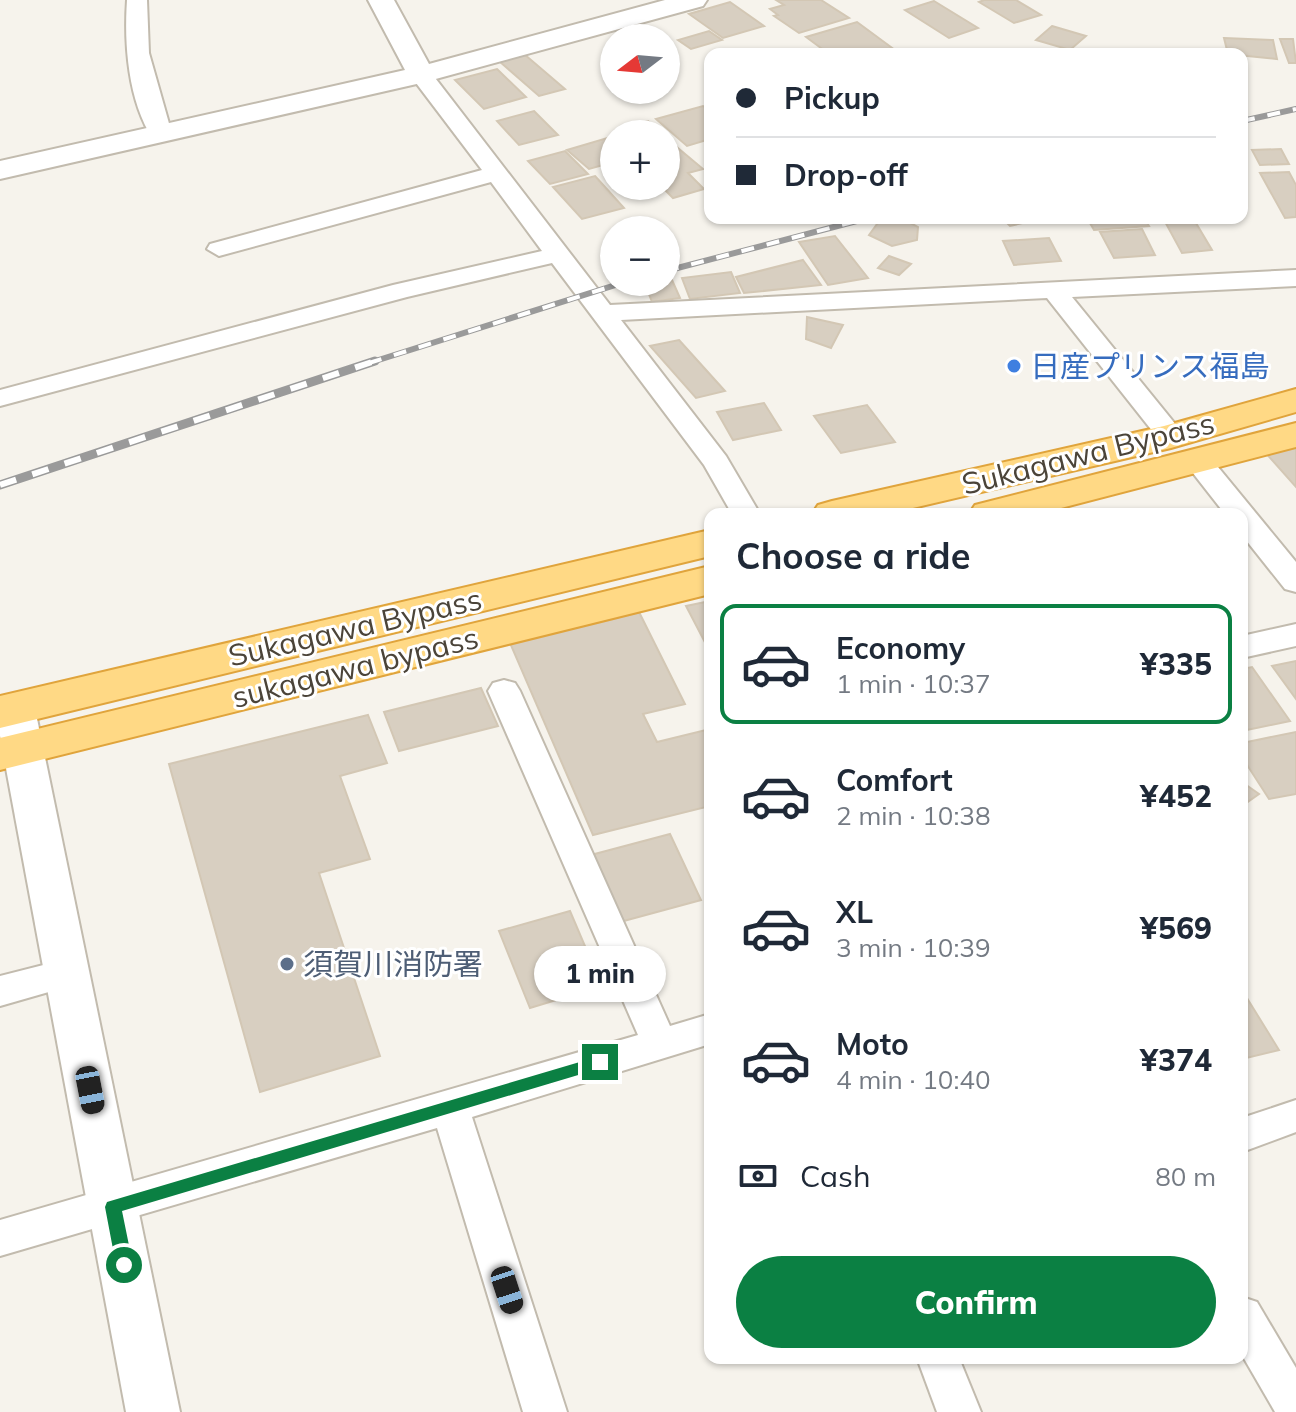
<!DOCTYPE html>
<meta charset="utf-8">
<style>
body{margin:0;font-family:Mulish,"Noto Sans JP",sans-serif;background:#f2f2f3;color:#1f2937;height:100vh;display:flex;flex-direction:column;font-size:30px;white-space:nowrap}
*{box-sizing:border-box;margin:0}
p{font-size:26px;color:#747a83}
.icon{flex:none;width:44px;height:44px;fill:none;stroke:currentColor;stroke-width:2;stroke-linecap:round;stroke-linejoin:round}
.map{position:relative;flex:1;overflow:hidden}
.panel{position:absolute;left:704px;top:508px;width:544px;height:856px;display:flex;flex-direction:column;background:#fff;border-radius:16px;box-shadow:0 2px 6px #0004}
.panel>*{flex:none}
.hud{position:absolute;left:704px;top:48px;width:544px;height:176px;border-radius:16px;box-shadow:0 2px 6px #0004;display:grid;align-content:center;height:176px;padding:0 32px;background:#fff}
.needle{width:52px;rotate:254deg}
.tools{position:absolute;left:600px;top:24px;display:grid;gap:16px}
.tools a{display:grid;place-items:center;width:80px;height:80px;border-radius:50%;background:#fff;box-shadow:0 2px 6px #0004;font-size:40px}
.end{position:absolute;width:36px;height:36px;margin:-18px;border:10px solid #0b8043;background:#fff;box-shadow:0 0 0 4px #fff}
.from{border-radius:50%}
.bubble{position:absolute;height:56px;border-radius:28px;background:#fff;box-shadow:0 2px 6px #0004;font-size:26px;font-weight:800;line-height:56px;text-align:center}
.car{position:absolute;width:24px;height:48px;margin:-24px -12px;border-radius:10px;box-shadow:0 0 6px 2px #0007;background:linear-gradient(#222 24%,#8ab4d8 0 40%,#222 0 76%,#8ab4d8 0 86%,#222 0)}
.hud b{display:flex;align-items:center;gap:28px;height:76px;font-size:30px}
.hud b+b{border-top:2px solid #e0e1e3}
.hud i{width:20px;height:20px;background:#1f2937}
ul{padding:0;list-style:none}
li{display:flex;align-items:center;gap:24px;height:120px;margin:0 16px 12px;padding:0 16px;border:4px solid transparent;border-radius:16px}
li div{flex:1}
li b{display:block;font-size:30px}
li em{font-style:normal;font-weight:800}
li.on{border-color:#0b8043}
li>.icon{width:72px;height:72px;stroke-width:1.5}
h2{padding:0 32px;font-size:36px;line-height:96px}
.pay{display:flex;align-items:center;gap:20px;height:88px;padding:0 32px;font-size:30px}
.pay p{margin-inline-start:auto}
.action{display:flex;gap:16px;margin-top:auto;padding:16px 32px}
.action a{flex:1;height:92px;border-radius:48px;background:#0b8043;color:#fff;font-size:32px;font-weight:800;line-height:92px;text-align:center}
.map>svg:first-child{display:block}
</style>
<div class="map">
<svg width="1296" height="1412" viewBox="0 0 1296 1412">
<rect width="100%" height="100%" fill="#f6f3ec"/>
<g fill="#d8cfc1" stroke="#d3c7b4" stroke-width="2">
<path d="M776,0H821L849,18L799,33L774,16L778,15L770,9L784,5Z"/>
<path d="M984,0H1016L1041,15L1014,23L979,2Z"/>
<path d="M934,1L978,28L949,38L905,10Z"/>
<path d="M730,2L764,26L723,38L689,14Z"/>
<path d="M857,22L899,53L829,54L806,37Z"/>
<path d="M1052,26L1086,36L1070,50L1036,40Z"/>
<path d="M709,31L722,40L691,49L678,40Z"/>
<path d="M1224,38L1273,40L1277,59L1228,54Z"/>
<path d="M1280,39H1293L1296,63H1289Z"/>
<path d="M524,54L565,89L539,96L499,61Z"/>
<path d="M497,69L526,97L484,109L455,80Z"/>
<path d="M703,106L710,111V139L687,146L656,119Z"/>
<path d="M534,111L558,135L519,145L497,121Z"/>
<path d="M648,121L662,134H620L616,130Z"/>
<path d="M614,136V162L589,169L567,150Z"/>
<path d="M666,138L703,169L688,173L704,189L673,198L661,186H666Z"/>
<path d="M1281,149L1289,164L1260,165L1252,150Z"/>
<path d="M565,151L588,174L550,184L528,161Z"/>
<path d="M1289,172L1296,185V217L1285,218L1260,173Z"/>
<path d="M595,176L624,208L582,219L553,187Z"/>
<path d="M901,218L918,227L917,240L892,246L869,235L880,220Z"/>
<path d="M1002,218H1044L1010,226Z"/>
<path d="M1087,218H1144L1149,226L1094,230Z"/>
<path d="M1163,218H1193L1212,250L1182,253Z"/>
<path d="M1142,229L1155,255L1114,258L1100,232Z"/>
<path d="M835,236L868,278L828,285L799,242Z"/>
<path d="M1049,238L1061,261L1014,265L1003,241Z"/>
<path d="M889,256L911,264L899,275L878,268Z"/>
<path d="M803,260L821,285L744,293L736,277Z"/>
<path d="M731,272L740,293L690,299L682,278Z"/>
<path d="M672,280L680,298L652,302L645,284Z"/>
<path d="M807,317L843,325L831,348L806,339Z"/>
<path d="M679,340L725,391L696,398L650,346Z"/>
<path d="M764,403L781,430L733,440L717,412Z"/>
<path d="M867,405L895,442L841,453L814,416Z"/>
<path d="M1296,445V487L1265,452Z"/>
<path d="M710,601V652L686,606Z"/>
<path d="M639,612L685,704L643,714L657,742L710,729V806L593,835L510,643Z"/>
<path d="M1296,661V699L1272,666Z"/>
<path d="M1252,667L1290,721L1242,731V669Z"/>
<path d="M481,688L498,726L399,751L384,712Z"/>
<path d="M368,715L387,763L340,776L370,859L319,873L380,1056L260,1092L169,764Z"/>
<path d="M1296,732V794L1269,799L1242,757V743Z"/>
<path d="M1242,782L1259,794L1242,806Z"/>
<path d="M670,834L701,900L620,922L591,855Z"/>
<path d="M570,911L602,986L530,1008L499,931Z"/>
<path d="M1242,990L1279,1050L1242,1059Z"/>
</g>
<g fill="none" stroke-linecap="round" stroke-linejoin="round">
<defs>
<g id="minor">
<path d="M127,0H147L149,53L172,134L169,139H153C128,101 124,44 127,0Z"/>
<path d="M421,68L429,70L610,305L1296,270V286L1072,297L1185,436L1181,442H1161L1047,298L621,320L726,456L760,514H732L704,465L552,263L407,297L0,406V390L393,285L542,251L491,182L219,256L207,249L210,244L482,170L410,75Z"/>
<path d="M1199,453L1209,456L1296,562V592L1285,589L1242,535V514H1225L1189,468L1185,462L1189,456Z"/>
<path d="M1296,624V646L1242,658V636Z"/>
<path d="M504,680L515,683L520,691L670,1026L710,1014V1044L472,1117L567,1412H523L437,1128L0,1256V1220L638,1035L488,691L493,683Z"/>
<path d="M67,959L80,963L85,973L80,983L0,1006V976Z"/>
<path d="M1296,1100V1132L1242,1152V1118Z"/>
<path d="M1242,1297L1257,1302L1296,1368V1412H1275L1242,1355Z"/>
<path d="M917,1358H959L981,1412H937Z"/>
</g>
<g id="tertiary">
<path d="M368,0H394L429,64L665,0H707L703,6L421,83L0,179V161L405,70Z"/>
<path d="M15,695L29,699L35,709L180,1412H126L0,736V700Z"/>
</g>
<g id="trunk">
<path d="M1296,389V412L1171,448L887,514H812L818,505L832,501L1164,426Z"/>
<path d="M1296,423V447L1038,514H969L975,505Z"/>
<path d="M710,530V556L0,728V696Z"/>
<path d="M710,566V594L0,770V738Z"/>
</g>
</defs>
<use href="#minor" stroke="#c2bbae" stroke-width="4"/>
<use href="#tertiary" stroke="#c2bbae" stroke-width="4"/>
<use href="#trunk" stroke="#e0a43c" stroke-width="4"/>
<use href="#minor" fill="#fff" fill-rule="evenodd"/>
<use href="#tertiary" fill="#fff" fill-rule="evenodd"/>
<use href="#trunk" fill="#ffd985" fill-rule="evenodd"/>
<defs>
<g id="rail-far1">
<path d="M1242,121L1296,109"/>
<path d="M666,271L868,218"/>
<path d="M369,363L625,282"/>
</g>
<path id="rail" d="M0,485L375,361"/>
</defs>
<use href="#rail-far1" stroke="#9a9a9a" stroke-width="6"/>
<use href="#rail" stroke="#9a9a9a" stroke-width="9"/>
<use href="#rail-far1" stroke="#fff" stroke-width="4" stroke-dasharray="13" stroke-linecap="butt"/>
<use href="#rail" stroke="#fff" stroke-width="6" stroke-dasharray="17" stroke-linecap="butt"/>
</g>
<path fill="#0b8043" d="M600,1056L607,1062L605,1067L122,1211L133,1265L124,1273L116,1265L105,1207L107,1202Z"/>
<circle fill="#3f7fe0" stroke="#fff" stroke-width="3" cx="1014" cy="366" r="8"/>
<circle fill="#5c6f8a" stroke="#fff" stroke-width="3" cx="287" cy="964" r="8"/>
<g text-anchor="middle" dominant-baseline="central" stroke-width="6" stroke-linejoin="round" paint-order="stroke">
<g font-size="30" fill="#366cbe" stroke="#fff" text-anchor="start">
<text x="1030" y="366">日産プリンス福島</text>
</g>
<g font-size="30" fill="#4b4439" stroke="#fff">
<text transform="translate(1088 453) rotate(-14)">Sukagawa Bypass</text>
<text transform="translate(355 627) rotate(-13)">Sukagawa Bypass</text>
<text transform="translate(355 667) rotate(-14)">sukagawa bypass</text>
</g>
<g font-size="30" fill="#4e5e75" stroke="#fff" text-anchor="start">
<text x="303" y="964">須賀川消防署</text>
</g>
</g>
</svg>
<div class="tools">
<a><svg class="needle" viewBox="-14 -14 28 28"><path d="M0-13l5 13h-10z" fill="#e53935"/><path d="M0 13l5-13h-10z" fill="#747a83"/></svg></a>
<a>+</a>
<a>−</a>
</div>
<i class="end from" style="left:124px;top:1265px"></i>
<i class="end" style="left:600px;top:1062px"></i>
<div class="bubble" style="left:534px;top:946px;width:132px">1 min</div>
<i class="car" style="left:90px;top:1090px;rotate:169deg"></i>
<i class="car" style="left:507px;top:1290px;rotate:162deg"></i>
<div class="hud">
<b><i class="from"></i>Pickup</b>
<b><i></i>Drop-off</b>
</div>
<section class="panel">
<h2>Choose a ride</h2>
<ul>
<li class="on"><svg class="icon" aria-label="car" viewBox="0 0 24 24"><path d="M5 17H2v-5l4-1 3-4h7l3 4 3 1v5h-3M9 17h6M6 11h13"/><circle cx="7" cy="17" r="2"/><circle cx="17" cy="17" r="2"/></svg><div><b>Economy</b><p>1 min · 10:37</p></div><em>¥335</em></li>
<li><svg class="icon" aria-label="car" viewBox="0 0 24 24"><path d="M5 17H2v-5l4-1 3-4h7l3 4 3 1v5h-3M9 17h6M6 11h13"/><circle cx="7" cy="17" r="2"/><circle cx="17" cy="17" r="2"/></svg><div><b>Comfort</b><p>2 min · 10:38</p></div><em>¥452</em></li>
<li><svg class="icon" aria-label="car" viewBox="0 0 24 24"><path d="M5 17H2v-5l4-1 3-4h7l3 4 3 1v5h-3M9 17h6M6 11h13"/><circle cx="7" cy="17" r="2"/><circle cx="17" cy="17" r="2"/></svg><div><b>XL</b><p>3 min · 10:39</p></div><em>¥569</em></li>
<li><svg class="icon" aria-label="car" viewBox="0 0 24 24"><path d="M5 17H2v-5l4-1 3-4h7l3 4 3 1v5h-3M9 17h6M6 11h13"/><circle cx="7" cy="17" r="2"/><circle cx="17" cy="17" r="2"/></svg><div><b>Moto</b><p>4 min · 10:40</p></div><em>¥374</em></li>
</ul>
<div class="pay"><svg class="icon" aria-label="cash" viewBox="0 0 24 24"><path d="M3 7h18v10H3z"/><circle cx="12" cy="12" r="2"/></svg>Cash<p>80 m</p></div>
<div class="action"><a>Confirm</a></div>
</section>
</div>
